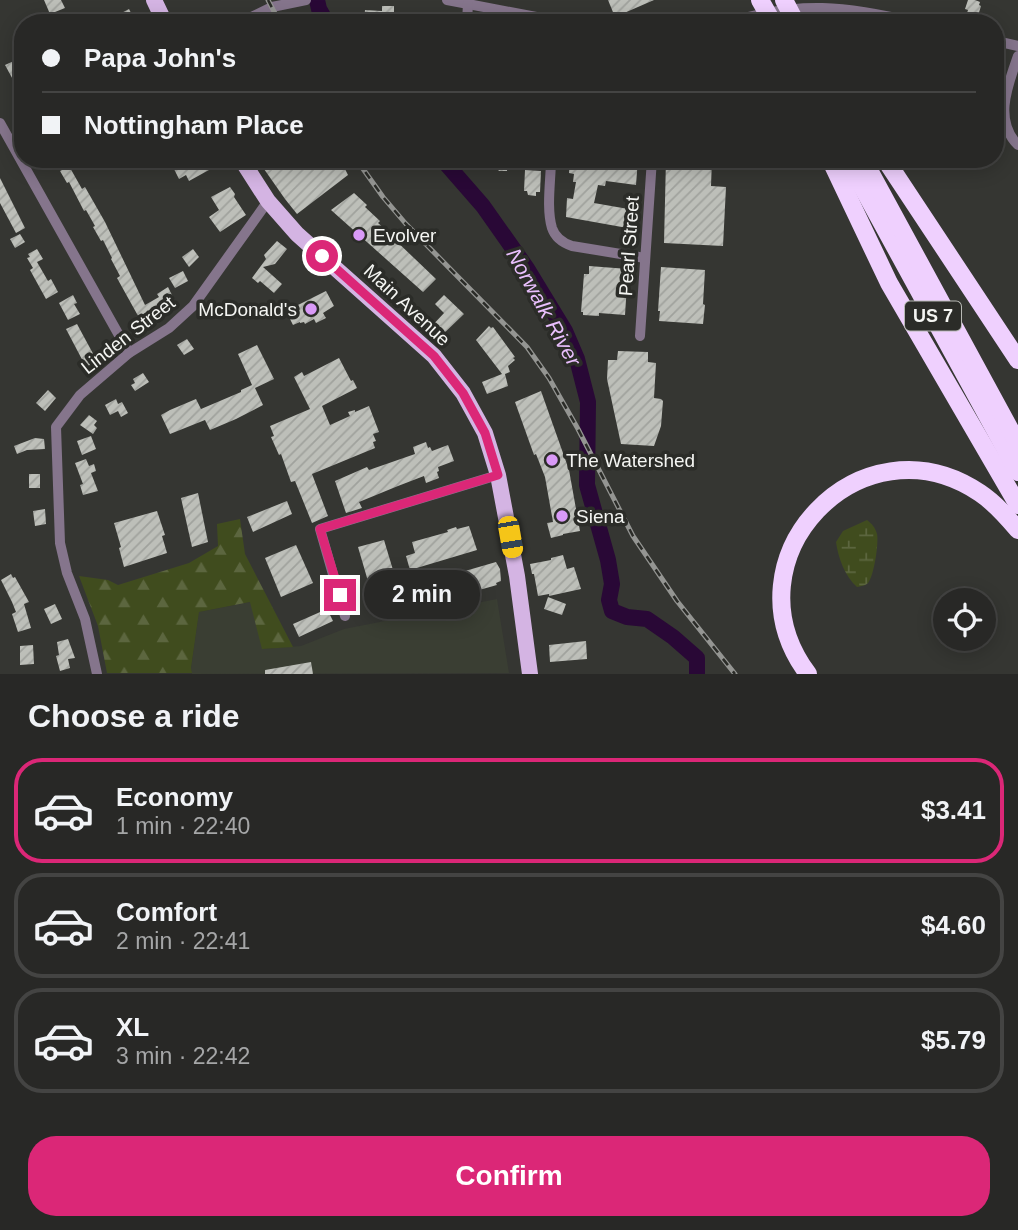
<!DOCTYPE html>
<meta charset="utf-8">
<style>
body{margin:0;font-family:Helvetica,sans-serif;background:#343432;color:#f1f3f6;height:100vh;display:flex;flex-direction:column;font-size:26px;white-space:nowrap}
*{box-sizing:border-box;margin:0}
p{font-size:23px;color:#a5a6a7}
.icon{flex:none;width:38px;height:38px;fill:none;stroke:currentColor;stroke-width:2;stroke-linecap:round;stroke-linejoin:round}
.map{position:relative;height:674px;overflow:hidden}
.details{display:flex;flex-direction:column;background:#282826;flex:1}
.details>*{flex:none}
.top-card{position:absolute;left:14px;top:14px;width:990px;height:154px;border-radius:28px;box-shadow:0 4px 18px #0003,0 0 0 2px #444443;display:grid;align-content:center;height:154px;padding:0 28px;background:#282826}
.controls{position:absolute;left:933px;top:588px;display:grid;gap:14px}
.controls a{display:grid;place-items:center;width:63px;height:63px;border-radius:50%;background:#282826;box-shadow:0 4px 18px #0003,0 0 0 2px #444443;font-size:35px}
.end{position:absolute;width:32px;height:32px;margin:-16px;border:9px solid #db2777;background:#fff;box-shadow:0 0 0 4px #fff}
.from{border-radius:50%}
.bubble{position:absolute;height:49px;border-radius:24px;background:#282826;box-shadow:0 4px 18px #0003,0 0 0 2px #444443;font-size:23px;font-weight:800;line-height:49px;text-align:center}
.car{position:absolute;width:21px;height:42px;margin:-21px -10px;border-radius:9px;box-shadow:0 0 5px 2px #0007;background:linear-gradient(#f5c518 24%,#345 0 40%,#f5c518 0 76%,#345 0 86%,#f5c518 0)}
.top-card b{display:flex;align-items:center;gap:24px;height:66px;font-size:26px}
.top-card b+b{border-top:2px solid #444443}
.top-card i{width:18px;height:18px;background:#f1f3f6}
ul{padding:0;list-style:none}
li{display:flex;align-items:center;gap:21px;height:105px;margin:0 14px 10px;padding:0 14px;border:4px solid #444443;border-radius:28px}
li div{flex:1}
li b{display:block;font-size:26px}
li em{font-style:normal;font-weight:800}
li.active{border-color:#db2777}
li>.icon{width:63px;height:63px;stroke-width:1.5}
h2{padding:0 28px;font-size:32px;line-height:84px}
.cta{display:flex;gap:14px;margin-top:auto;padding:14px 28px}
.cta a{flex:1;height:80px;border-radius:28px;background:#db2777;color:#fff;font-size:28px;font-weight:800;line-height:80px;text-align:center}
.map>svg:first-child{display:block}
</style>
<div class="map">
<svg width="1018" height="674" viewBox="0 0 1018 674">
<defs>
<pattern id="forest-firs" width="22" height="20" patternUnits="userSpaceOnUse" patternTransform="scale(1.75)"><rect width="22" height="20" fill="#404c1e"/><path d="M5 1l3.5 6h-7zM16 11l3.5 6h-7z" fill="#5c663f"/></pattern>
<pattern id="wetland-marsh" width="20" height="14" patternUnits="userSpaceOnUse" patternTransform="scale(1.75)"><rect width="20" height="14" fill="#404c1e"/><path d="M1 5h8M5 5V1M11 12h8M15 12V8" fill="none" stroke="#5c663f"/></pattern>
<pattern id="building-hatch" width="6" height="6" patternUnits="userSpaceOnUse" patternTransform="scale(1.75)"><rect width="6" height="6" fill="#bdbfb9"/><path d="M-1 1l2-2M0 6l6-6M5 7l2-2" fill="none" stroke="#a0a29d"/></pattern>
</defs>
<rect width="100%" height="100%" fill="#353632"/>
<path fill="#3a3e33" d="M497,599L509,673L192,674L191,669L199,612L251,602L263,649L301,646L344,629Z"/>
<path fill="url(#forest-firs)" d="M240,519L245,554L293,647L262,649L250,602L199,612L191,668L192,673H107L98,626L79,576L108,580L118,585L189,563L218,546L217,524Z"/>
<path fill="url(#wetland-marsh)" d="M867,520C872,524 875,527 877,534C879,543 874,576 868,583C865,586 861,586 857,587C845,577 838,557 836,542L843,531Z"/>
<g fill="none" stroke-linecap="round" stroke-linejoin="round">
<g stroke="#290836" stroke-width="16">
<path d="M317,0L319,9L327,23"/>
<path d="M442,159L483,206L526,267L565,331L577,359L588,402L587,485L608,560L612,584L609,600L612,611L627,617L647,619L673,637L697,658V674"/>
</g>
</g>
<g fill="url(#building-hatch)">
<path d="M44,0H61L65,8L50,14Z"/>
<path d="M608,0H654L615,17Z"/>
<path d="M968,0H975L980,2L979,5L981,6L977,19L966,16L968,10L965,9Z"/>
<path d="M382,6H394V23L364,22L365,10L382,11Z"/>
<path d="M129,9L136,23H117L114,17Z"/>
<path d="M16,60L23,72V84L17,87L5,65Z"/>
<path d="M182,159H215L218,165L189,181L186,175L179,179L172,165Z"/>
<path d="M257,159H340L348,175L297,214L285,199Z"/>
<path d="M489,159H508L507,171H499Z"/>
<path d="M570,159H638L636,185L606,181L605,186L598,185L594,203L634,210L633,229L566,217L567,198L573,199L576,182H573L574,174L569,173Z"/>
<path d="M666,159H712L711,186L726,187L723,246L664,243Z"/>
<path d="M69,166L82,189L85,187L105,222L145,305L159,297L157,294L168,287L173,297L152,309L159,321L146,328L137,314L117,278L120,276L111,259L112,258L103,240L101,241L93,227L95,226L86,210L84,211L69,182L67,183L60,171Z"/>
<path d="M525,170L541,171L540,192H536V196L528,195L527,191H524Z"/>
<path d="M0,178L25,228L16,233L0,203Z"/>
<path d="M230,187L235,194L234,197L246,215L220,232L209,217L219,210L211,197Z"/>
<path d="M354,193L367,205L365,207L380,221L378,223L393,236L392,237L436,279L423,292L331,210Z"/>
<path d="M20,234L25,242L15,248L10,239Z"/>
<path d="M277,241L287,249L275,264L263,267L282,284L274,293L260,281L258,283L252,278L266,259L264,255Z"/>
<path d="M37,249L43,259L37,262L48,281L51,279L58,292L46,299L30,270L33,268L27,258L30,257L28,254Z"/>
<path d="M193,249L199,257L189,267L182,257Z"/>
<path d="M589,266L628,269L625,315L599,313V316L583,315V312H581L584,274H589Z"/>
<path d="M661,267L705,270L703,304L705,305L703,324L659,321L660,311H658Z"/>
<path d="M183,271L188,281L175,288L169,278Z"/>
<path d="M326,291L334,306L323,313L326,318L316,323L314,319L305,324L304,322L300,323V322L293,325L287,313L294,310L292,308Z"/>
<path d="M73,295L77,303L74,304L80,314L68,320L59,303Z"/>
<path d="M444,295L464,314L439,338L429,329L444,313L435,304Z"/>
<path d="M77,324L97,361L86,367L66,329Z"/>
<path d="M489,326L491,328L493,327L515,357L513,358L515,360L508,366L510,372L505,374L508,386L487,394L482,382L502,374L476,340Z"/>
<path d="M187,339L194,349L184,355L177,345Z"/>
<path d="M257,345L274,379L255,388L263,405L236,419L210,430L205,420L170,434L161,415L170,410L196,399L201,409L241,392V390L252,385L238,354Z"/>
<path d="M618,351L648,352V362L656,363L654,398L661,399L663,401L661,426L654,446L621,444L607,379L608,360H617Z"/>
<path d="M339,358L351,381L353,380L357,388L322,406L330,425L350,416L348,412L355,410V412L369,406L379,432L373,434L376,441L373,442L375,448L312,474L328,516L312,523L295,481L291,482L281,454L279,455L271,437L274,436L270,426L310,409L294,377L302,372L304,376Z"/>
<path d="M143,373L149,382L135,391L131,385L135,383L133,379Z"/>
<path d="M48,390L56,398L45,411L36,403Z"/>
<path d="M541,391L569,470L580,531L563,534V535L551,538L547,523L553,522L545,477L536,454L534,455L515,402Z"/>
<path d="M116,399L118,404L122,402L128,413L121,417L118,411L110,415L105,405Z"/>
<path d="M89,415L97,421L94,425L97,428L93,434L80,425Z"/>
<path d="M91,436L96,449L82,455L77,441Z"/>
<path d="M35,438L44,439L45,449L27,450L17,454L14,446Z"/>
<path d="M426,442L428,448L430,447L432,451L448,445L454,461L438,467L439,471L437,472L439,478L426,483L424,476L398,486L359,502L362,508L346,513L335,481L367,467L369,470L415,454L413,447Z"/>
<path d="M86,459L89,466L94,464L96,471L91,473L98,491L83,495L80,485L83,484L75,463Z"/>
<rect x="29" y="474" width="11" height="14"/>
<path d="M198,493L208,542L192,547L181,498Z"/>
<path d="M287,501L292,514L253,532L247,517Z"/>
<path d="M45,509L46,524L35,526L33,511Z"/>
<path d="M157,511L165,535L162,536L167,553L124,567L119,548L121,547L114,523Z"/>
<path d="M469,526L477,550L410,570L406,556L415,553L412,542L448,532L447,530L456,527L457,529Z"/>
<path d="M384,540L396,580L370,588L358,547Z"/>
<path d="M296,545L313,583L281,597L265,558Z"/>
<path d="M563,555L567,569L574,567L581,589L549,596V594L538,596L534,574H532L530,564L551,560V558Z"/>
<path d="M496,562L500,569L501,581L496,583L497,585L472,592L465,571Z"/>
<path d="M11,574L13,578L15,577L29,602L24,604L31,628L18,632L12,614L16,612L12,602L1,580Z"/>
<path d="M548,597L566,604L562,615L544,609Z"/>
<path d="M55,604L62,619L51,624L44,609Z"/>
<path d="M327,609L333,621L299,637L293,624Z"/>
<path d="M68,639L75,658L68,659L70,668L60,671L56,656L59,655L57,642Z"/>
<path d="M586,641L587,659L550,662L549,645Z"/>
<path d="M33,645L34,664L20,665V646Z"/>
<path d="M311,662L313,674H265V670Z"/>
</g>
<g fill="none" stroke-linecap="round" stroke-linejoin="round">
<g stroke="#85758c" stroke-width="10">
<path d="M447,0L568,23"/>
<path d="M239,23L272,7L306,0"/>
<path d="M467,23L468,3"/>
<path d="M728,23C798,0 847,6 918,23"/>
<path d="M996,41L1018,46"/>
<path d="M1018,56C1008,85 993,120 1018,145"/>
<path d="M0,123L129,353"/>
<path d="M551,159C551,179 546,208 552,228C555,237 563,243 572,246L645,258"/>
<path d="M640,336L652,159"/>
<path d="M345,616L320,529L498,475"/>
<path d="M97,674L85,619L67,573L60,543L56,427L80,395L129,353L169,328L193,306L268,201"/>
</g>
<g stroke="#d4b4e3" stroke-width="16">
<path d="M154,0L165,23"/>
<path d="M241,159L268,201L297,234L434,356L463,393L485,433L498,475L517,576L530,674"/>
</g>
<g stroke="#efd0fe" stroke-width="18">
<path d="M830,159L889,283L1018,505"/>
<path d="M847,159L1018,472"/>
<path d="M863,159L1018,444"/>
<path d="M885,159L1018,360"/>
<path d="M808,674C722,559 861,413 980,493C995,503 1007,517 1018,530"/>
</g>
<defs>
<g id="rail">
<path d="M268,0L280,23"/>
<path d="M356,159L383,197L406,224L527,347L549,378L578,429L633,536L677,601L735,674"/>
</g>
</defs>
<use href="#rail" stroke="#949592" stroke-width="5"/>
<use href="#rail" stroke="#2b2c28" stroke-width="2.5" stroke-dasharray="8" stroke-linecap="butt"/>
<g stroke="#efd0fe" stroke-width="18">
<path d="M760,0L773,23"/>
<path d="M784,0L796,23"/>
</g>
</g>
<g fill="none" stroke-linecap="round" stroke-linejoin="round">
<path stroke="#db2777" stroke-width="9" d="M322,256L434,356L463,393L485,433L498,475L320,529L340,595"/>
</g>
<g fill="#d99af7" stroke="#2b2c28" stroke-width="2.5">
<circle cx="359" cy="235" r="7"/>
<circle cx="311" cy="309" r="7"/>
<circle cx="552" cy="460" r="7"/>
<circle cx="562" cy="516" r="7"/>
</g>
<g text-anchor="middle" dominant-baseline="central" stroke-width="7" stroke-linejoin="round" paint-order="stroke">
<rect fill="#2b2c28" stroke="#b8b9b5" stroke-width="2" x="905" y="301.5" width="56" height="29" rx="5"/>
<g font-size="18" font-weight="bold" fill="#f4f5f2">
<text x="933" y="316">US 7</text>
</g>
<g font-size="19" fill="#f4f5f2" stroke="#2b2c28" text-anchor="start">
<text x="373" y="235">Evolver</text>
<text x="297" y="309" text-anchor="end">McDonald's</text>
<text x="566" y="460">The Watershed</text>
<text x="576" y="516">Siena</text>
</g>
<g font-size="19" fill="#f4f5f2" stroke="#2b2c28">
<text transform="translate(629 246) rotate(-86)">Pearl Street</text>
<text transform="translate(407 305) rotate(43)">Main Avenue</text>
<text transform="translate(128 335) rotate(-38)">Linden Street</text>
</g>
<g font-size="21" font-style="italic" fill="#e9bffd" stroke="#2b2c28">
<text transform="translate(544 307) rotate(61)">Norwalk River</text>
</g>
</g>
</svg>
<div class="controls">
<a><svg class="icon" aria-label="locate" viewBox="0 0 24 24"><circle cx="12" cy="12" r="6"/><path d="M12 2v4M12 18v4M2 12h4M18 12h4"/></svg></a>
</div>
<i class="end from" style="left:322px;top:256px"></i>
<i class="end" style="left:340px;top:595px"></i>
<div class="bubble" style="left:364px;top:570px;width:116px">2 min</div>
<i class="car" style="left:510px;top:537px;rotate:170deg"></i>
<div class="top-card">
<b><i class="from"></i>Papa John's</b>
<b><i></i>Nottingham Place</b>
</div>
</div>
<section class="details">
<h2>Choose a ride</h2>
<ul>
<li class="active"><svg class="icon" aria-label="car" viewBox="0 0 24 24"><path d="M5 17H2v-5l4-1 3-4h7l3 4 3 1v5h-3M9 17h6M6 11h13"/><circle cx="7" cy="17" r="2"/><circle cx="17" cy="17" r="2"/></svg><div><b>Economy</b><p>1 min · 22:40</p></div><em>$3.41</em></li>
<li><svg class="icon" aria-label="car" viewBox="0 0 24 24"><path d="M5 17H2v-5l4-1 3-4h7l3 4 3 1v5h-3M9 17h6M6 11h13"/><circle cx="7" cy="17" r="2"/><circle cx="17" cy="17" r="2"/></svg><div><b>Comfort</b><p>2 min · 22:41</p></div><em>$4.60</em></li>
<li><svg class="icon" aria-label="car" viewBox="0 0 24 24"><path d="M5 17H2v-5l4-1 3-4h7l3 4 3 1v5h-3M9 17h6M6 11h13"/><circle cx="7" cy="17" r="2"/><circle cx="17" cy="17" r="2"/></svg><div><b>XL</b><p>3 min · 22:42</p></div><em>$5.79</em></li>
</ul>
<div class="cta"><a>Confirm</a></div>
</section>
